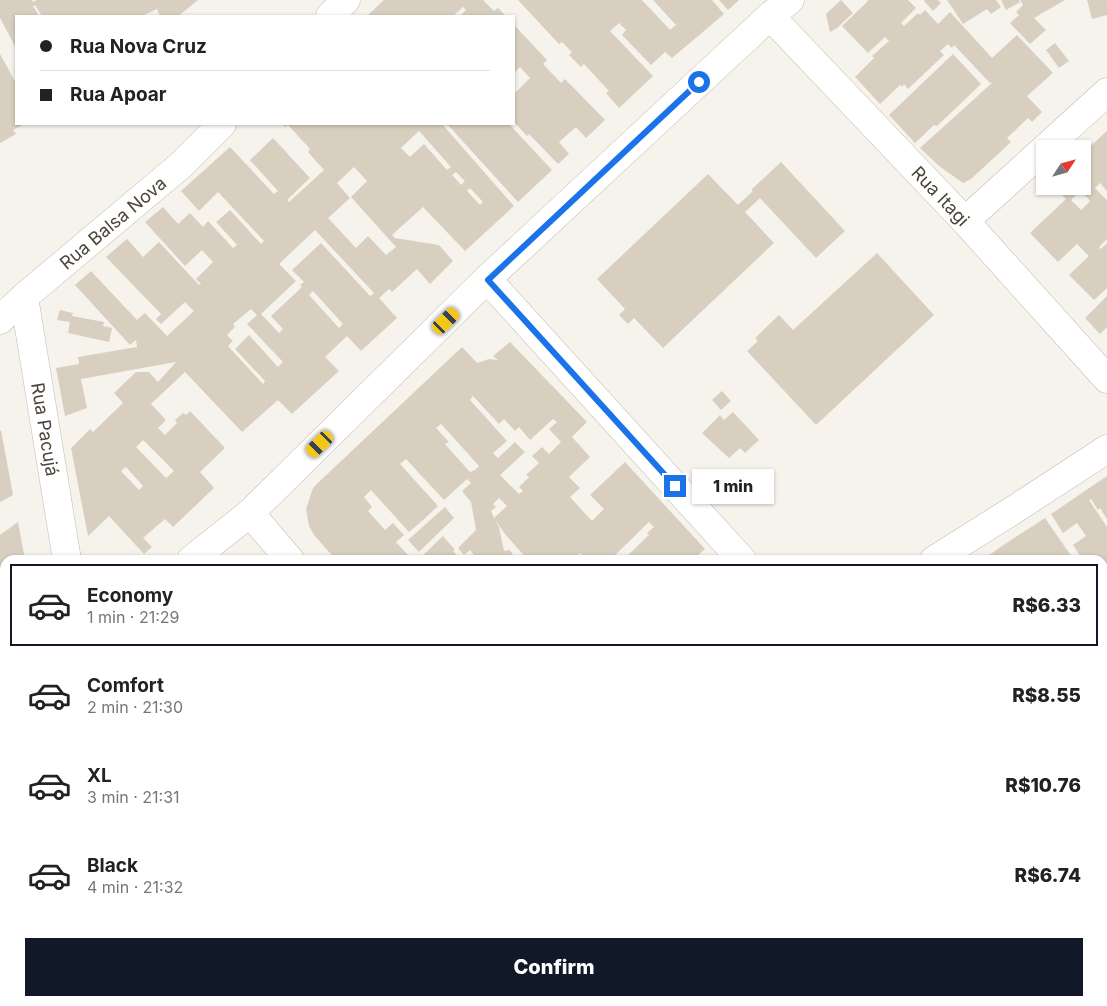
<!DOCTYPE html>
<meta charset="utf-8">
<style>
body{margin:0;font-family:Inter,sans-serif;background:#f2f2f2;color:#222;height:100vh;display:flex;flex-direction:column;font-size:19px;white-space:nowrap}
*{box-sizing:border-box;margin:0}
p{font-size:16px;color:#767676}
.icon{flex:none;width:28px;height:28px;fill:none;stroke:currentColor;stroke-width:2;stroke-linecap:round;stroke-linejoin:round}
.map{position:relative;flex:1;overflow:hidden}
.details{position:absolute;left:0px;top:555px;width:1108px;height:451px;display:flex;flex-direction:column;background:#fff;border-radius:15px 15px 0 0;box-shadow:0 1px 4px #0004}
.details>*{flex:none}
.top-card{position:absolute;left:15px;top:15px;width:500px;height:110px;border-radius:0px;box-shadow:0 1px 4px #0004;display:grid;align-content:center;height:110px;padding:0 25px;background:#fff}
.needle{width:32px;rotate:54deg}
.controls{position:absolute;left:1036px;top:140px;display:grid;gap:10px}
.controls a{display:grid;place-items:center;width:55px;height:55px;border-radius:0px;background:#fff;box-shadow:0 1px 4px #0004;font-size:25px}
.end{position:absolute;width:22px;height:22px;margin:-11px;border:6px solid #1a73e8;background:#fff;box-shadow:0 0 0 2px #fff}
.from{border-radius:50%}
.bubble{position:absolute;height:35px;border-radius:0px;background:#fff;box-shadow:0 1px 4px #0004;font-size:16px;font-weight:800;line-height:35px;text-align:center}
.car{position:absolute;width:15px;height:30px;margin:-15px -8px;border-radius:6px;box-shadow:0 0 4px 1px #0007;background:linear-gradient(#f5c518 24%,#345 0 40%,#f5c518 0 76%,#345 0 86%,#f5c518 0)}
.top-card b{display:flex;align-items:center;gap:18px;height:48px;font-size:19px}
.top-card b+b{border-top:1px solid #e0e0e0}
.top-card i{width:12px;height:12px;background:#222}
ul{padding:9px 0 0;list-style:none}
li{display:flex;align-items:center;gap:15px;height:82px;margin:0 10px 8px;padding:0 15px;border:2px solid transparent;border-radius:0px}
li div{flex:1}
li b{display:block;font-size:19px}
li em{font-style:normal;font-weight:800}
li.current{border-color:#111827}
li>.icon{width:45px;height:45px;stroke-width:1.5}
.action{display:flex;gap:10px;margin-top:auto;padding:10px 25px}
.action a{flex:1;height:58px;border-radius:0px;background:#111827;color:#fff;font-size:20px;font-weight:800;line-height:58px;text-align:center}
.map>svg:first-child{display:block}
</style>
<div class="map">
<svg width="1107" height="1006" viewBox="0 0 1107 1006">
<rect width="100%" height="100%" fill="#f6f3ec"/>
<g fill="#d8cfc1" fill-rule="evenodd">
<path d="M0,0H32L33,2L37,0H198L178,16H160L157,9L142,16H42L35,5L33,6L39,16H16V48L0,18Z"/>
<path d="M384,0H483L494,11L498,8L506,16H460L466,10L463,7L453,16H367Z"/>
<path d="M518,0H642L670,30L676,25L653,0H712L724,14L672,58L665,52L651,65L622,35L626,30L619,23L610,31L653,76L619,108L606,93L609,91L584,64L581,67L569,55L572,52L562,42L559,44Z"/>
<path d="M719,0H739L728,10Z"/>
<path d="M841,0L853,13L837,28L830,32L826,14Z"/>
<path d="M867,0H908L916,8L901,23L904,26L918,13L920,15L925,10L938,24L950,12L992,58L1017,35L1053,73L1027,96L1042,112L1032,122L1028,118L1007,138L1011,142L971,179L963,183L939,166L920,148L993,82L990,83L954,45L952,48L948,44L940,51L944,55L908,89L904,84L902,87L900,85L880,104L855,77L874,58L872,56L889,41L885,37L868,53L842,26L868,1Z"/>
<path d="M925,0H938L941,3L933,11L924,1Z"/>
<path d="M947,0H996L1001,7L991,14L987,9L963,24Z"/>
<path d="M1001,0H1019L1020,2L1006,10Z"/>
<path d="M1020,0H1065L1034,18L1046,30L1030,44L1010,23L1019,15L1016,12L1023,5Z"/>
<path d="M1087,0H1107V15L1092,19Z"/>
<path d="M514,25L547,60L543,64L561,83L565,79L605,120L586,138L576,127L559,142L569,154L558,164L529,134L527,136L514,122V94L530,78L520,67L514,73Z"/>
<path d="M1055,43L1069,61L1059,68L1046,50Z"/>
<path d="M0,54L16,83V124H24L13,130L16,134L0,143Z"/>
<path d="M953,54L981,84L937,126L934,125L915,143L889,115Z"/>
<path d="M282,124H442L514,206L465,251L423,207L392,235L395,238L439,245L453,261L430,284L417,269L392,292L389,289L379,298L397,318L361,351L347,336L325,357L339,371L292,414L278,400L242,432L185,372L151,404L166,420L158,428L165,435L177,423L175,420L183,413L186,415L190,411L225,448L200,472L214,488L173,527L165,519L143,538L152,547L144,554L109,516L88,536L71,448L90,429L93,432L123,403L114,393L136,372H149L158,382L176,362L81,379L87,408L65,416L56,368L79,364L78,357L137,347L136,340L130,345L75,285L91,271L137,320L145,313L167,336L194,311L185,302L161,324L156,319L161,314L106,257L127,239L143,257L159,242L199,285L201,284L196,279L213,262L202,250L185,266L145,222L163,207L178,224L190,213L203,227L208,221L233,248L237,245L216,222L230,210L261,244L264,241L218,192L199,211L181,191L230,147L274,194L278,191L250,160L273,138L310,178L287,200L289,202L324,170L308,152L310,149L288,125L285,127ZM419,131L451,167L447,170L424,144L410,157L401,148ZM354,167L367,181L351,197L396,247L386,255L368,236L356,248L328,218L350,198L337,183ZM456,172L465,181L461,185L452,175ZM470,188L483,202L480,205L467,191ZM315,230L374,293L370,296L321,243L292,270L304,282L300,285L302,287L271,316L283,329L279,333L261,314L296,281L279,264ZM313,291L343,324L339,328L309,295ZM251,309L257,315L247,324L283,362L278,367L249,335L235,349L265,381L263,384L228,346L233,341L227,335L235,327L233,324ZM143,440L174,471L166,478L136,447ZM126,467L143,486L139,490L121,471Z"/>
<path d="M447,124H509L552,170L518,202Z"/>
<path d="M1107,131V191L1100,183L1095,188L1107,200V239L1099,247L1101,249L1107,243V288L1094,300L1069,275L1089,256L1077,244L1058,262L1030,233L1066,199L1053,186H1082V175L1087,179L1090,176L1082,168V154ZM1081,190L1090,201L1081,210L1071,200Z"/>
<path d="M781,162L845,231L816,258L760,198L745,212L774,243L663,348L634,318L628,324L619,315L625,309L597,279L708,174L738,205L753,191L751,190Z"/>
<path d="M877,253L934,315L816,425L747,351L758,341L755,338L779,315L793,330Z"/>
<path d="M1107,296V327L1100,334L1085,318Z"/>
<path d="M60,310L73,313L72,316L104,322L103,326L112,328L109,342L68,333L70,322L57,320Z"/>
<path d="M510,342L587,422L572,437L590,457L569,477L580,488L570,497L592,521L604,509L590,495L625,462L705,549L693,560H623L649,535L647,533L654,527L649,522L610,560H586L580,553L574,559L576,560H528L505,534L494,518L499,527L504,551L510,550L516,560H469L474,555L470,550L464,555L458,548L476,530L471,502L462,491L471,483L467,479L444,500L406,459L400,464L438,506L423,520L409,532L371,490L364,497L372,507L368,511L385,530L393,523L404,535L396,542L409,556L405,560H336L314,535L309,526L306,509L313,488L321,480L462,347L477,363L489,359L498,360L493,356ZM473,396L499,424L504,419L515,431L519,427L530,440L553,419L557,422L549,429L561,442L549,454L542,447L532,456L539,463L526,475L529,477L519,487L523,491L519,494L500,475L525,452L515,442L498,458L493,453L507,441L470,400ZM441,424L479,466L475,470L470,472L445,444L449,442L436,428ZM499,498L507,506L494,518L491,511L496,507L493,504Z"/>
<path d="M722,391L731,401L721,410L712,400Z"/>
<path d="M733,412L759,440L745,453L740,448L729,458L702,433L720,415L724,420Z"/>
<path d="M1,430L13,495L0,502V431Z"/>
<path d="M1107,476V519L1100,508L1098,510L1091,499L1089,500L1107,527V579L1102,582V560H1083L1073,545L1086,536L1077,523L1063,533L1051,514Z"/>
<path d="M445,507L454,518L419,552L408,540Z"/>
<path d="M1045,518L1074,560H982L1005,544Z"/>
<path d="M18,522L25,560H5L4,612L3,605L0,606V535Z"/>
<path d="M443,536L455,550L453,551L461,560H418Z"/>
<path d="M1107,589V688L1103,691L1107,697V711L1102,714V592Z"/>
<rect x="0" y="616" width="5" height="100"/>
<path d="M3,726L5,728V827L3,829L0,826V729Z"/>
<path d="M1107,747V763L1102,766V750Z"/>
<path d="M1107,824V855L1102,846V827Z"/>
<path d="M5,843V887L0,881V848Z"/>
<path d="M1107,948V970L1102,971V950Z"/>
<path d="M518,1001H524L525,1006H505V1004Z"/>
<path d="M554,1001H577L578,1006H555Z"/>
<path d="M587,1001H601L602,1006H588Z"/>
<path d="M628,1001H693L694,1006H629Z"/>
<path d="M720,1001H845L835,1006H725L724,1004H720Z"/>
<path d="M919,1001H1006L1002,1006H918L921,1003Z"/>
<path d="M1022,1001H1104V1004L1107,1003V1006H1019Z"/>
</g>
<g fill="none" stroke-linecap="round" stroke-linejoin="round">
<defs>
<g id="minor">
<path d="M330,16L346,0"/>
<path id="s1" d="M770,16L965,221L1107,379"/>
<path d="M965,221L1107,92"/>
<path d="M487,279L742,560"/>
<path id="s2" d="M24,297L67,560"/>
<path id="s3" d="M0,320L24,297L181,165L222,124"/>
<path d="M250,513L290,560"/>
<path d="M191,560L250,513L487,279L770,16L790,0"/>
<path d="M934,560L1015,509L1107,449"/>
<path d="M1102,798L1107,795"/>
<path d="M1102,922L1107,919"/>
<path d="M0,936L5,941"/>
<path d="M69,1001L76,1006"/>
<path d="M140,1001L141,1006"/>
<path d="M280,1006L308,1001"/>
<path d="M878,1006L881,1001"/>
<path d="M1009,1006L1013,1001"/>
</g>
</defs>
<use href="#minor" stroke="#c2bbae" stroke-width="29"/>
<use href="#minor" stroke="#fff" stroke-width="28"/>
</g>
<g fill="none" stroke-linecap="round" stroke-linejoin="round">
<path stroke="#1a73e8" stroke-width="6" d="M675,486L488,280L699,82"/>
</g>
<g text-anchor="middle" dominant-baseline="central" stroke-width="4" stroke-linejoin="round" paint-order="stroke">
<g font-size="18" fill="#4b4439" stroke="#fff">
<text stroke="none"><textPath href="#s1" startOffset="248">Rua Itagi</textPath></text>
<text stroke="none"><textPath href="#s3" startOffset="149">Rua Balsa Nova</textPath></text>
<text stroke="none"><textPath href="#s2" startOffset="134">Rua Pacujá</textPath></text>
</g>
</g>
</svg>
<div class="controls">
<a><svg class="needle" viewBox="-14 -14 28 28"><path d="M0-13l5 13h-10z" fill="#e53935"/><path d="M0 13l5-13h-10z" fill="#767676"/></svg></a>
</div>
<i class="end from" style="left:699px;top:82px"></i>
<i class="end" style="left:675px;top:486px"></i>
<div class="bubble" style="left:692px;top:469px;width:82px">1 min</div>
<i class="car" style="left:446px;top:321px;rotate:46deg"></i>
<i class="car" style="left:320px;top:444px;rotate:226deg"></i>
<div class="top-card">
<b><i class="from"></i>Rua Nova Cruz</b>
<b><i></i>Rua Apoar</b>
</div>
<section class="details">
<ul>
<li class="current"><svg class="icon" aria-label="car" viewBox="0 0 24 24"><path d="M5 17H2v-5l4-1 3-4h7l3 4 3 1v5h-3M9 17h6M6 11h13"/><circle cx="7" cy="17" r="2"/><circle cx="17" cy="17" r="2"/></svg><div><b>Economy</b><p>1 min · 21:29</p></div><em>R$6.33</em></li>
<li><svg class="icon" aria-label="car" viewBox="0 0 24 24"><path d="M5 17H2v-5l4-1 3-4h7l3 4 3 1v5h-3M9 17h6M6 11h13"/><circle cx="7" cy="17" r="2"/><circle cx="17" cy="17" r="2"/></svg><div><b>Comfort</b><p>2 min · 21:30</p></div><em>R$8.55</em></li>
<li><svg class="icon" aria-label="car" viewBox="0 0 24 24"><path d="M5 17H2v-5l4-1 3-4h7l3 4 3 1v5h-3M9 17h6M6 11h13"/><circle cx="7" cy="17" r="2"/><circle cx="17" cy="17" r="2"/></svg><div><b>XL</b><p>3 min · 21:31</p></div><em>R$10.76</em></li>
<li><svg class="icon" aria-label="car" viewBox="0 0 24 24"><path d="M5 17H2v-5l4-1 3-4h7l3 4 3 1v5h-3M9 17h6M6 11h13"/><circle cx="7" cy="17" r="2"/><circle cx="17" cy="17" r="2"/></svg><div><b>Black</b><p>4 min · 21:32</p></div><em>R$6.74</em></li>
</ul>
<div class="action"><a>Confirm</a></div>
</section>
</div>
